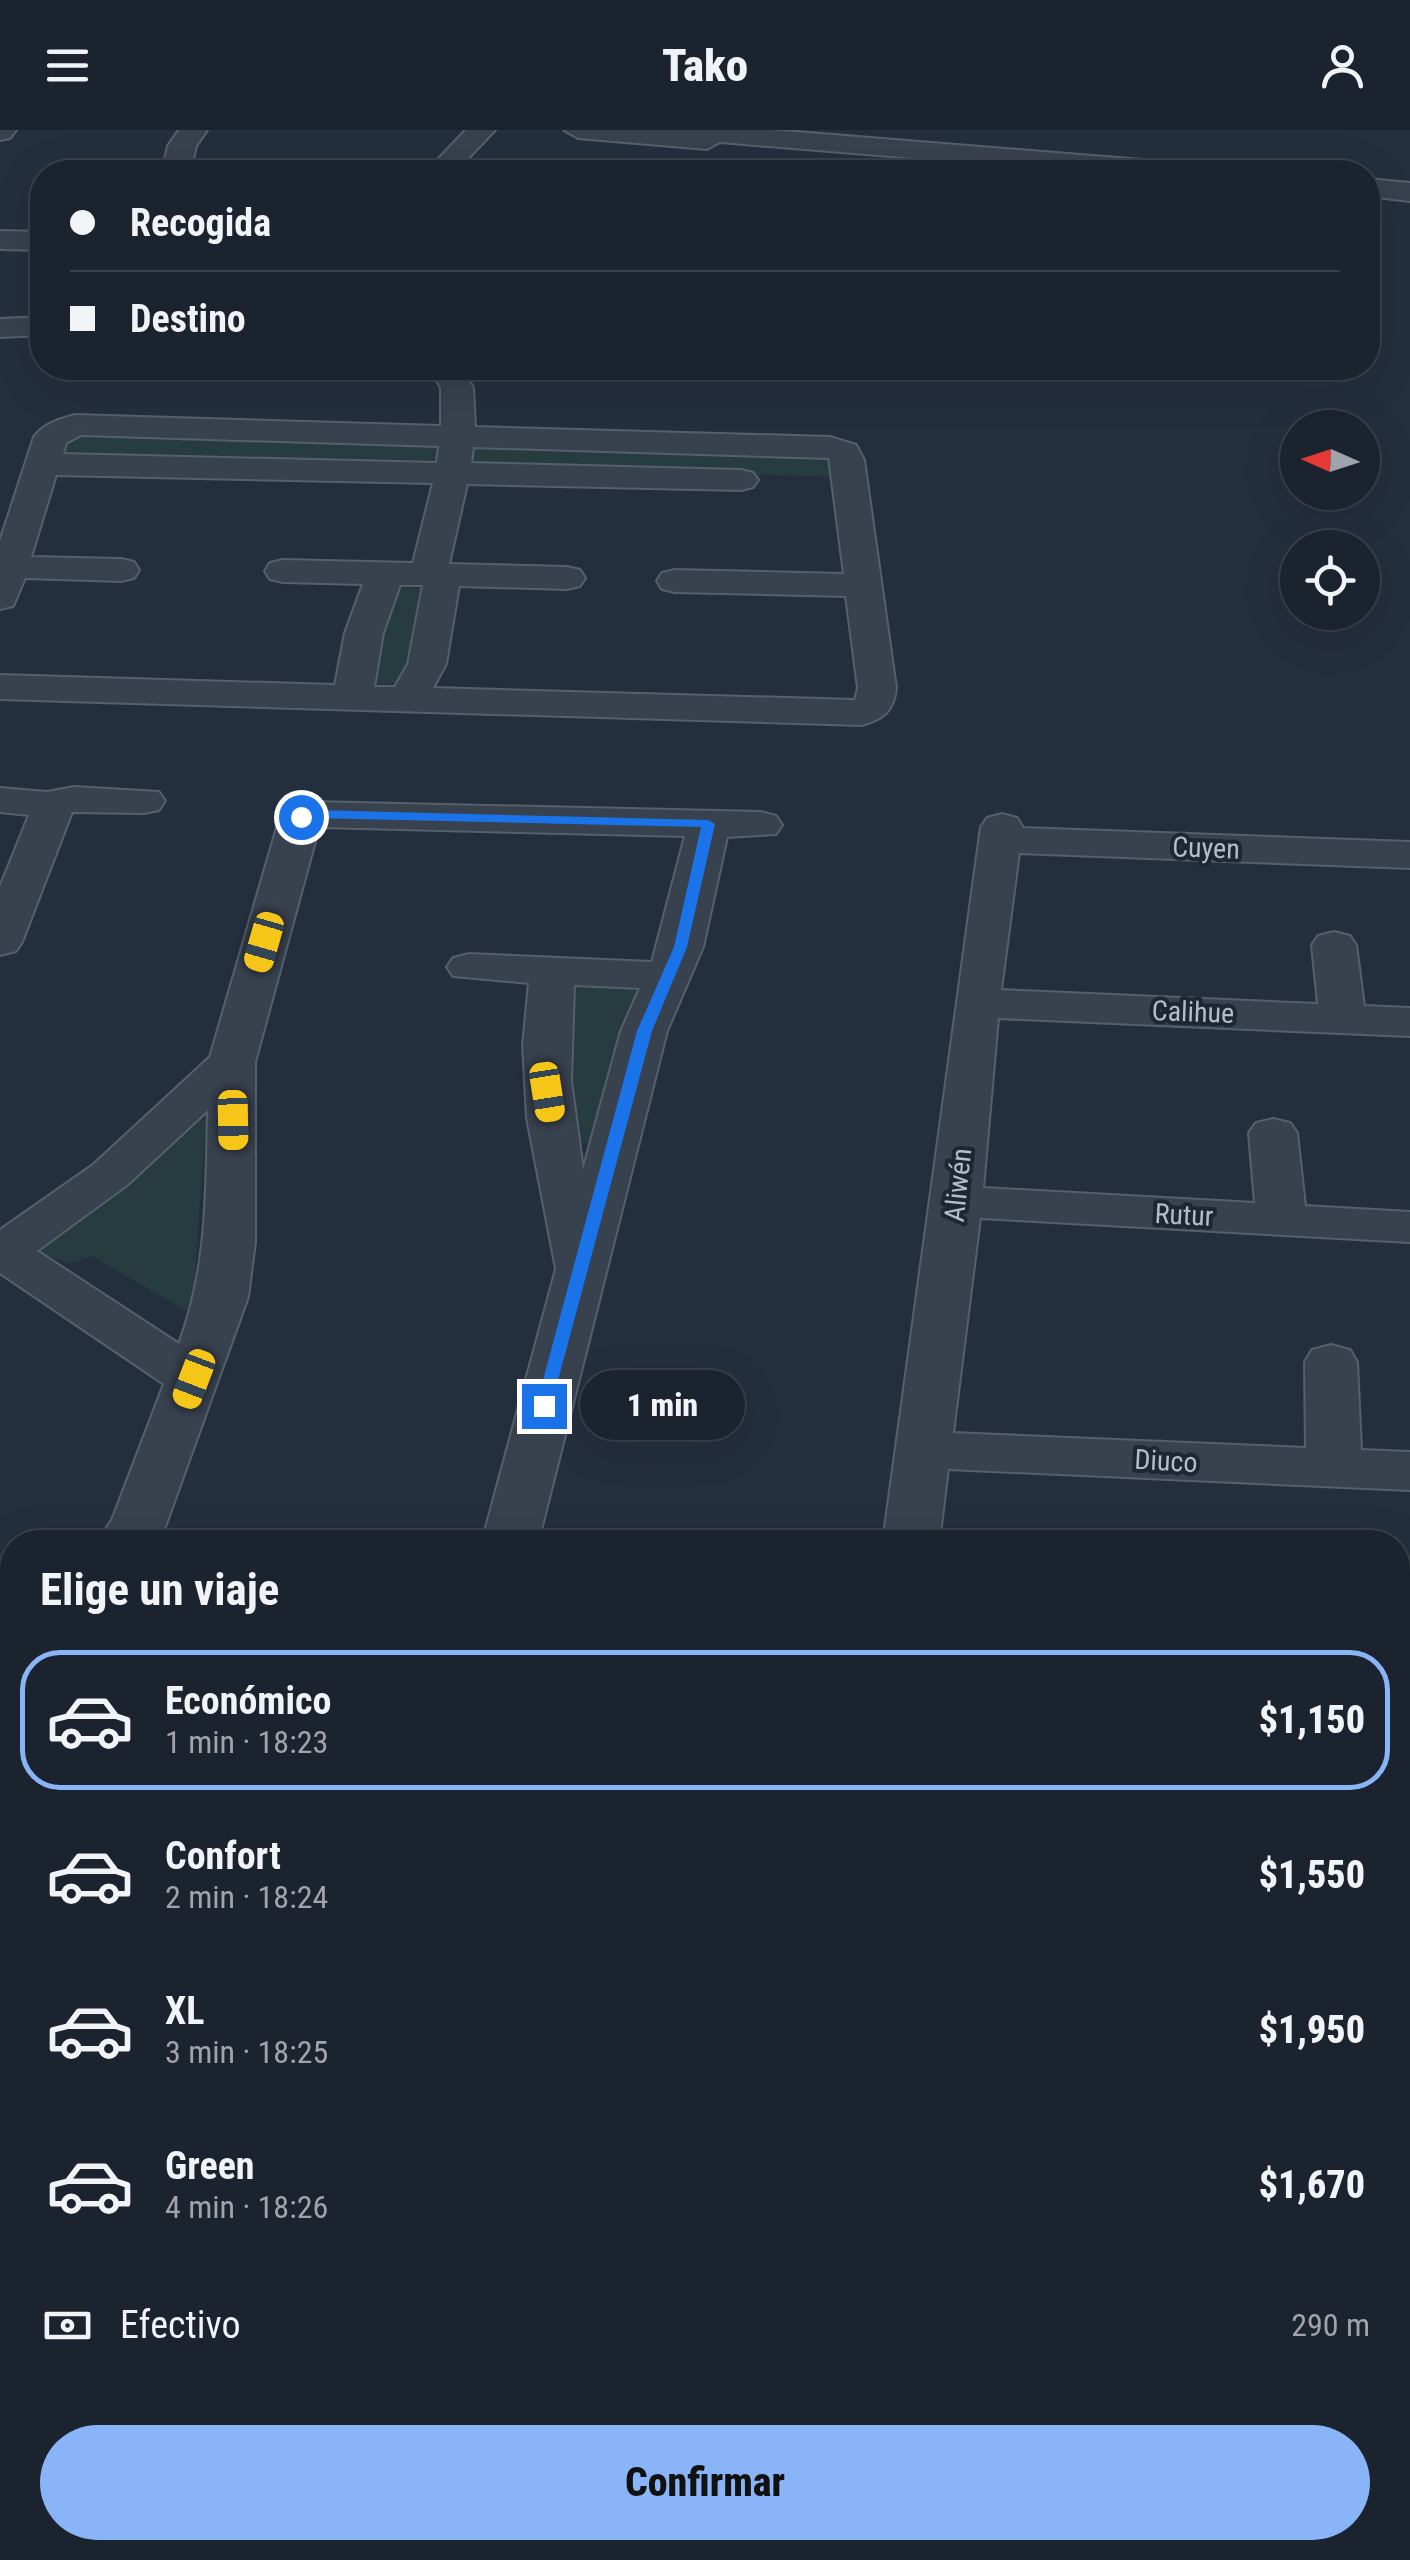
<!DOCTYPE html>
<html lang="es">
<meta charset="utf-8">
<style>
body{margin:0;font-family:"Roboto Condensed",sans-serif;background:#242b36;color:#f1f3f6;height:100vh;display:flex;flex-direction:column;font-size:38px;white-space:nowrap}
*{box-sizing:border-box;margin:0}
p{font-size:32px;color:#a0a4aa}
.icon{flex:none;width:55px;height:55px;fill:none;stroke:currentColor;stroke-width:2;stroke-linecap:round;stroke-linejoin:round}
.map{position:relative;flex:1;overflow:hidden}
.sheet{position:absolute;left:0px;top:1400px;width:1410px;height:1030px;display:flex;flex-direction:column;background:#1b232e;border-radius:40px 40px 0 0;box-shadow:0 10px 40px #0002,0 0 0 2px #39404a}
.sheet>*{flex:none}
.hud{position:absolute;left:30px;top:30px;width:1350px;height:220px;border-radius:40px;box-shadow:0 10px 40px #0002,0 0 0 2px #39404a;display:grid;align-content:center;height:220px;padding:0 40px;background:#1b232e}
.needle{width:65px;rotate:273deg}
.buttons{position:absolute;left:1280px;top:280px;display:grid;gap:20px}
.buttons a{display:grid;place-items:center;width:100px;height:100px;border-radius:50%;background:#1b232e;box-shadow:0 10px 40px #0002,0 0 0 2px #39404a;font-size:50px}
.end{position:absolute;width:45px;height:45px;margin:-22px;border:12px solid #1a73e8;background:#fff;box-shadow:0 0 0 5px #fff}
.from{border-radius:50%}
.bubble{position:absolute;height:70px;border-radius:35px;background:#1b232e;box-shadow:0 10px 40px #0002,0 0 0 2px #39404a;font-size:32px;font-weight:800;line-height:70px;text-align:center}
.car{position:absolute;width:30px;height:60px;margin:-30px -15px;border-radius:12px;box-shadow:0 0 8px 2px #0007;background:linear-gradient(#f5c518 24%,#345 0 40%,#f5c518 0 76%,#345 0 86%,#f5c518 0)}
.hud b{display:flex;align-items:center;gap:35px;height:95px;font-size:38px}
.hud b+b{border-top:2px solid #39404a}
.hud i{width:25px;height:25px;background:#f1f3f6}
ul{padding:0;list-style:none}
li{display:flex;align-items:center;gap:30px;height:140px;margin:0 20px 15px;padding:0 20px;border:5px solid transparent;border-radius:40px}
li div{flex:1}
li b{display:block;font-size:38px}
li em{font-style:normal;font-weight:800}
li.active{border-color:#8ab4f8}
li>.icon{width:90px;height:90px;stroke-width:1.5}
h2{padding:0 40px;font-size:45px;line-height:120px}
.pay{display:flex;align-items:center;gap:25px;height:110px;padding:0 40px;font-size:38px}
.pay p{margin-inline-start:auto}
.primary-button{display:flex;gap:20px;margin-top:auto;padding:20px 40px}
.primary-button a{flex:1;height:115px;border-radius:60px;background:#8ab4f8;color:#111;font-size:40px;font-weight:800;line-height:115px;text-align:center}
header{display:flex;justify-content:space-between;align-items:center;height:130px;padding:0 40px;background:#1b232e;font-size:45px;font-weight:800}
.map>svg:first-child{display:block}
</style>
<header><svg class="icon" aria-label="menu" viewBox="0 0 24 24"><path d="M4 6h16M4 12h16M4 18h16"/></svg>Tako<svg class="icon" aria-label="person" viewBox="0 0 24 24"><circle cx="12" cy="8" r="4"/><path d="M4 21q1-7 8-7t8 7"/></svg></header>
<div class="map">
<svg width="1410" height="2430" viewBox="0 0 1410 2430">
<rect width="100%" height="100%" fill="#242f3e"/>
<g fill="#263c3f">
<path d="M71,300L827,320L836,347L463,335L51,328Z"/>
<path d="M427,457L405,554H376L368,532L398,459Z"/>
<path d="M580,850L631,853L639,859L594,1017L578,1010L570,973L573,856Z"/>
<path d="M206,989L192,1184L92,1126L69,1134L40,1122L42,1111L177,998Z"/>
<path d="M0,1852L12,1863V2339L0,2340Z"/>
<path d="M114,2418H504L502,2430H108Z"/>
</g>
<g fill="none" stroke-linecap="round" stroke-linejoin="round">
<defs>
<g id="minor">
<path d="M0,0H16L10,8L0,10Z"/>
<path d="M179,0H207L196,16L190,42H162L168,16Z"/>
<path d="M466,0H495L455,42H426Z"/>
<path d="M564,0H772L1180,33L1190,36L1194,42H1084L720,12L707,19L578,8Z"/>
<path d="M1368,49L1410,53V71L1368,66Z"/>
<path d="M0,101L42,102V120L0,119Z"/>
<path d="M42,187V205L0,207V189Z"/>
<path d="M430,238H462L473,258L475,297L830,307L856,315L864,330L896,558C894,581 882,590 861,595L0,569V545L335,555L345,503L363,454L283,452L270,449L265,441L270,433L283,430L413,433L433,353L56,345L31,427L121,429L134,432L139,440L134,448L121,451L25,448L13,476L0,479V411L34,307C43,294 60,289 75,285L441,296V258ZM81,305L439,316L437,333L63,324L66,313ZM473,317L829,328L844,444L675,440L662,443L657,451L662,459L675,462L846,466L858,558L855,570L433,558L446,534L459,456L567,459L580,456L585,448L580,440L567,437L449,434L467,354L741,360L753,357L758,350L753,343L741,340L471,333ZM400,455H423L408,534L395,557H374L383,503Z"/>
<path d="M74,657L159,662L165,671L159,680L144,683L72,682L22,812L16,821L0,825V757L29,685L0,682V658L47,662Z"/>
<path d="M313,672L761,682L776,686L782,695L776,704L727,707L703,817L667,901L538,1412H482L556,1139L527,988L523,915L529,853L453,846L447,837L453,828L469,824L652,832L685,706L319,697L255,932V1112L248,1167L165,1397L155,1412H97L112,1390L164,1254L0,1143V1100L93,1035L210,927L280,687L286,678ZM574,855L640,858L621,901L583,1040L571,951ZM208,980C206,1064 208,1135 179,1214L37,1121L127,1055Z"/>
<path d="M1002,684L1017,688L1023,698L1410,712V738L1019,723L1001,860L1318,874L1312,815L1318,806L1334,802L1350,806L1356,815L1364,876L1410,878V906L998,888L983,1058L1255,1073L1249,1003L1256,993L1273,989L1290,993L1297,1003L1305,1076L1410,1082V1112L980,1088L953,1303L1306,1318L1305,1232L1312,1220L1331,1215L1350,1220L1357,1232L1361,1320L1410,1322V1360L948,1339L939,1412H883L981,697L987,688Z"/>
<path d="M0,1491L12,1495V1542L0,1539Z"/>
<path d="M1398,1627L1410,1628V1674L1398,1673Z"/>
<path d="M1398,1981L1410,1985V2066L1398,2067Z"/>
<path d="M12,2390V2418H73L68,2430H0V2400Z"/>
<path d="M951,2418H1031L1037,2430H957Z"/>
</g>
</defs>
<use href="#minor" stroke="#565f6c" stroke-width="4"/>
<g stroke="#44595c" stroke-width="8" stroke-dasharray="10 10" stroke-linecap="butt">
<path d="M0,1781L12,1791"/>
<path d="M0,1830L12,1840"/>
</g>
<use href="#minor" fill="#38414e" fill-rule="evenodd"/>
</g>
<path fill="#1a73e8" d="M312,680L708,690L715,694L687,817L652,901L550,1280L544,1282L536,1276L637,901L674,817L701,697L313,688L301,691L295,687Z"/>
<g text-anchor="middle" dominant-baseline="central" stroke-width="8" stroke-linejoin="round" paint-order="stroke">
<g font-size="28" fill="#b4bcc9" stroke="#1d2633">
<text transform="translate(1206 718) rotate(2)">Cuyen</text>
<text transform="translate(1193 882) rotate(2)">Calihue</text>
<text transform="translate(958 1055) rotate(-84)">Aliwén</text>
<text transform="translate(1184 1085) rotate(3)">Rutur</text>
<text transform="translate(1166 1331) rotate(3)">Diuco</text>
</g>
</g>
</svg>
<div class="buttons">
<a><svg class="needle" viewBox="-14 -14 28 28"><path d="M0-13l5 13h-10z" fill="#e53935"/><path d="M0 13l5-13h-10z" fill="#a0a4aa"/></svg></a>
<a><svg class="icon" aria-label="locate" viewBox="0 0 24 24"><circle cx="12" cy="12" r="6"/><path d="M12 2v4M12 18v4M2 12h4M18 12h4"/></svg></a>
</div>
<i class="end from" style="left:301px;top:687px"></i>
<i class="end" style="left:544px;top:1276px"></i>
<div class="bubble" style="left:580px;top:1240px;width:165px">1 min</div>
<i class="car" style="left:264px;top:812px;rotate:196deg"></i>
<i class="car" style="left:547px;top:962px;rotate:171deg"></i>
<i class="car" style="left:233px;top:990px;rotate:179deg"></i>
<i class="car" style="left:194px;top:1249px;rotate:201deg"></i>
<div class="hud">
<b><i class="from"></i>Recogida</b>
<b><i></i>Destino</b>
</div>
<section class="sheet">
<h2>Elige un viaje</h2>
<ul>
<li class="active"><svg class="icon" aria-label="car" viewBox="0 0 24 24"><path d="M5 17H2v-5l4-1 3-4h7l3 4 3 1v5h-3M9 17h6M6 11h13"/><circle cx="7" cy="17" r="2"/><circle cx="17" cy="17" r="2"/></svg><div><b>Económico</b><p>1 min · 18:23</p></div><em>$1,150</em></li>
<li><svg class="icon" aria-label="car" viewBox="0 0 24 24"><path d="M5 17H2v-5l4-1 3-4h7l3 4 3 1v5h-3M9 17h6M6 11h13"/><circle cx="7" cy="17" r="2"/><circle cx="17" cy="17" r="2"/></svg><div><b>Confort</b><p>2 min · 18:24</p></div><em>$1,550</em></li>
<li><svg class="icon" aria-label="car" viewBox="0 0 24 24"><path d="M5 17H2v-5l4-1 3-4h7l3 4 3 1v5h-3M9 17h6M6 11h13"/><circle cx="7" cy="17" r="2"/><circle cx="17" cy="17" r="2"/></svg><div><b>XL</b><p>3 min · 18:25</p></div><em>$1,950</em></li>
<li><svg class="icon" aria-label="car" viewBox="0 0 24 24"><path d="M5 17H2v-5l4-1 3-4h7l3 4 3 1v5h-3M9 17h6M6 11h13"/><circle cx="7" cy="17" r="2"/><circle cx="17" cy="17" r="2"/></svg><div><b>Green</b><p>4 min · 18:26</p></div><em>$1,670</em></li>
</ul>
<div class="pay"><svg class="icon" aria-label="cash" viewBox="0 0 24 24"><path d="M3 7h18v10H3z"/><circle cx="12" cy="12" r="2"/></svg>Efectivo<p>290 m</p></div>
<div class="primary-button"><a>Confirmar</a></div>
</section>
</div>
